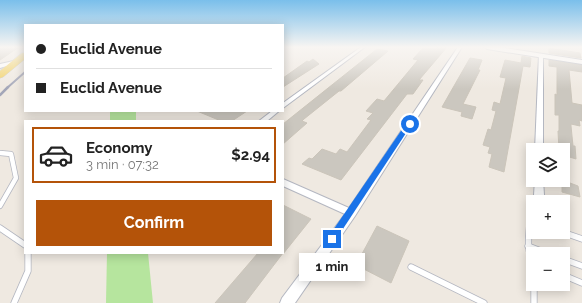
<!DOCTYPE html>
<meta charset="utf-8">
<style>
body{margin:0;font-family:Raleway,sans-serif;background:#f2f2f2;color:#222;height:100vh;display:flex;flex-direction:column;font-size:15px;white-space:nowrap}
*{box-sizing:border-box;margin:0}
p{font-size:13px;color:#767676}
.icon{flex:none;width:22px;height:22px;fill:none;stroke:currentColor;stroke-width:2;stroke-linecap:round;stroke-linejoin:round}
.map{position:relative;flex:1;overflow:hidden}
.side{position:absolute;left:24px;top:120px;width:260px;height:134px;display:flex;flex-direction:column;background:#fff;border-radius:0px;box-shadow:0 2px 10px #0003}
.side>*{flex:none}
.guide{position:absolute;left:24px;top:24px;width:260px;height:88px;border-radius:0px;box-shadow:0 2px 10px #0003;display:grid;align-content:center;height:88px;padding:0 12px;background:#fff}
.controls{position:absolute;left:526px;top:143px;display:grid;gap:8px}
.controls a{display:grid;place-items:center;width:44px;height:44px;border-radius:0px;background:#fff;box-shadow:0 2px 10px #0003;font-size:20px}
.end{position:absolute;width:18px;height:18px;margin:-9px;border:5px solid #1a73e8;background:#fff;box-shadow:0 0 0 2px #fff}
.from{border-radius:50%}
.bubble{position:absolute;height:28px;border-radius:0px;background:#fff;box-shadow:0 2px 10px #0003;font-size:13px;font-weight:700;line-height:28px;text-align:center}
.guide b{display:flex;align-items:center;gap:14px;height:38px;font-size:15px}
.guide b+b{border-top:1px solid #e0e0e0}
.guide i{width:10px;height:10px;background:#222}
ul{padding:7px 0 0;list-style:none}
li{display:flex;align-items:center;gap:12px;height:56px;margin:0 8px 6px;padding:0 4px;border:2px solid transparent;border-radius:0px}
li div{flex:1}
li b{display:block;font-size:15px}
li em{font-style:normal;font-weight:700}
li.selected{border-color:#b45309}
li>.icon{width:36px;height:36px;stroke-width:1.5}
.primary-button{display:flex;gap:8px;margin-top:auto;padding:8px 12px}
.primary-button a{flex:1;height:46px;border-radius:0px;background:#b45309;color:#fff;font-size:16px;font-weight:700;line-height:46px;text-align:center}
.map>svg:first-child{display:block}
</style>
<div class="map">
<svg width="582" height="303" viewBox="0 0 582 303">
<rect width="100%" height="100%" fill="#efe9e1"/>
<g fill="#b6e59e">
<rect x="110" y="111" width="26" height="10"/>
<path d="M107,253H148L153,303H106Z"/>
</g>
<g fill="#cbc7bf" stroke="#cbc5ba">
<path d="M0,47H19L0,60Z"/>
<path d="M424,47L435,49L437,47H447L419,80H423L413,94H407L341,180L302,164L309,158L312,159L322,149L336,154L340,149L347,152L371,120L367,119L373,113L366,111L377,99L384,101L418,60L413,59Z"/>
<path d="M549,48L580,53L581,58L549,53Z"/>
<path d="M377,49L388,51L341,91H339L304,119L302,121L307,123L283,144V124Z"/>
<path d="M522,56L531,58L530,67L523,66L504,172L489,167L492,154L488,153L490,147L483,145L488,129L491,130L496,111L492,110L494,102L500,104L506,78L500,77L505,60L521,63Z"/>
<path d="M470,58L482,60L478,70H480L463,104L476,107L472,119L461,116L462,112L442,107Z"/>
<path d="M313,59L319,64L283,87V78L307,61L309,62Z"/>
<path d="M549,60L582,65V72L569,70L572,103L582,105V121L579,120L580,126L571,124V126L573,146H575L576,159L563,155V150H559L558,131H559V115H555V94L557,95V67L549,66Z"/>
<path d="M197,111H247L232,121H221Z"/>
<path d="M562,180L578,186L580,197L562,192Z"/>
<path d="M283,205L311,219L283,254Z"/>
<path d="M377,226L409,241L391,283L356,265Z"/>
<path d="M258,253H283L245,303H215Z"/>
</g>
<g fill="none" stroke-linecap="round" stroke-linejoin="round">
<defs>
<path id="service-far1" d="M0,153L11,154L16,178L0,206"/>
<g id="service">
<path d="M533,222L530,221C529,235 526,249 533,262"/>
<path d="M0,228L25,245"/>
<path d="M562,232L582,239"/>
<path d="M528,246L549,254"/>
<path d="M563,259L582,266"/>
<path d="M411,267L484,303"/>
<path d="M563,275L582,283"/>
<path d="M534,284V303"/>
<path d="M14,303L28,271V253"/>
</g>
<g id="minor">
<path d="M361,47H365L283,108V103Z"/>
<path d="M458,47H462L355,216L295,303H280L282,298L345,214L283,186V179L349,208Z"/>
<path d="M539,54L543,55V150H535Z"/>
<path d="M18,60L20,61V62L0,68V64Z"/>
<path d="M272,111H279L267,121H259Z"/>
<path d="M535,180H543L544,195L542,197H536L534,195Z"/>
</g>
<path id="secondary" d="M484,47H498L582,60V64L487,49Z"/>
<path id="primary" d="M22,53H25V59L3,77L0,78V71Z"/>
</defs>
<use href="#service-far1" stroke="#b4b7c1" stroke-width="6"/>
<use href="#service" stroke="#b4b7c1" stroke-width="7"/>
<use href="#minor" stroke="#b4b7c1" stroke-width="2"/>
<use href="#secondary" stroke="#b4b7c1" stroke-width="2"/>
<use href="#primary" stroke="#c9c9c9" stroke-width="1"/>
<use href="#service-far1" stroke="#fff" stroke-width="4.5"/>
<use href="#service" stroke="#fff" stroke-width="5.5"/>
<use href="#minor" fill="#fff" fill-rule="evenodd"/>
<use href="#secondary" fill="#fff" fill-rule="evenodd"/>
<use href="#primary" fill="#f2d163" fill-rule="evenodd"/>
<path stroke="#a3a6b8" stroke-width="2" d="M7,88L25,72"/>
<path stroke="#a3a6b8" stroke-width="2.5" d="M0,95L8,87"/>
</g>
<linearGradient id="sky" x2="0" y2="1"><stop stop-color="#7abfeb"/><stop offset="0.53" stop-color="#f8f5f2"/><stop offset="1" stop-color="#f8f5f2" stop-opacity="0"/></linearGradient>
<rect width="582" height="89" fill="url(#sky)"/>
<path fill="#1a73e8" d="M407,122L412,124L335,241H329L328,239L329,236Z"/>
</svg>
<div class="controls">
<a><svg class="icon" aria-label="layers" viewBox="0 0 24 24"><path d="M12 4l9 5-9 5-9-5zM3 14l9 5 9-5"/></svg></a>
<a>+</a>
<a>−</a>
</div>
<i class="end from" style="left:410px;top:124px"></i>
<i class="end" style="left:332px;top:239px"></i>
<div class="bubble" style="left:299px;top:253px;width:66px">1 min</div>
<div class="guide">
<b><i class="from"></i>Euclid Avenue</b>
<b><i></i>Euclid Avenue</b>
</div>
<section class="side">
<ul>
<li class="selected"><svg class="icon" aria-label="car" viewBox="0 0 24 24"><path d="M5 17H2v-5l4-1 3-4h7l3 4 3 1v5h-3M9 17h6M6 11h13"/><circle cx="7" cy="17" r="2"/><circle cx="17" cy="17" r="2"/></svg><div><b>Economy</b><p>3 min · 07:32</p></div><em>$2.94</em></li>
</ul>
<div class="primary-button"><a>Confirm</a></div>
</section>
</div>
